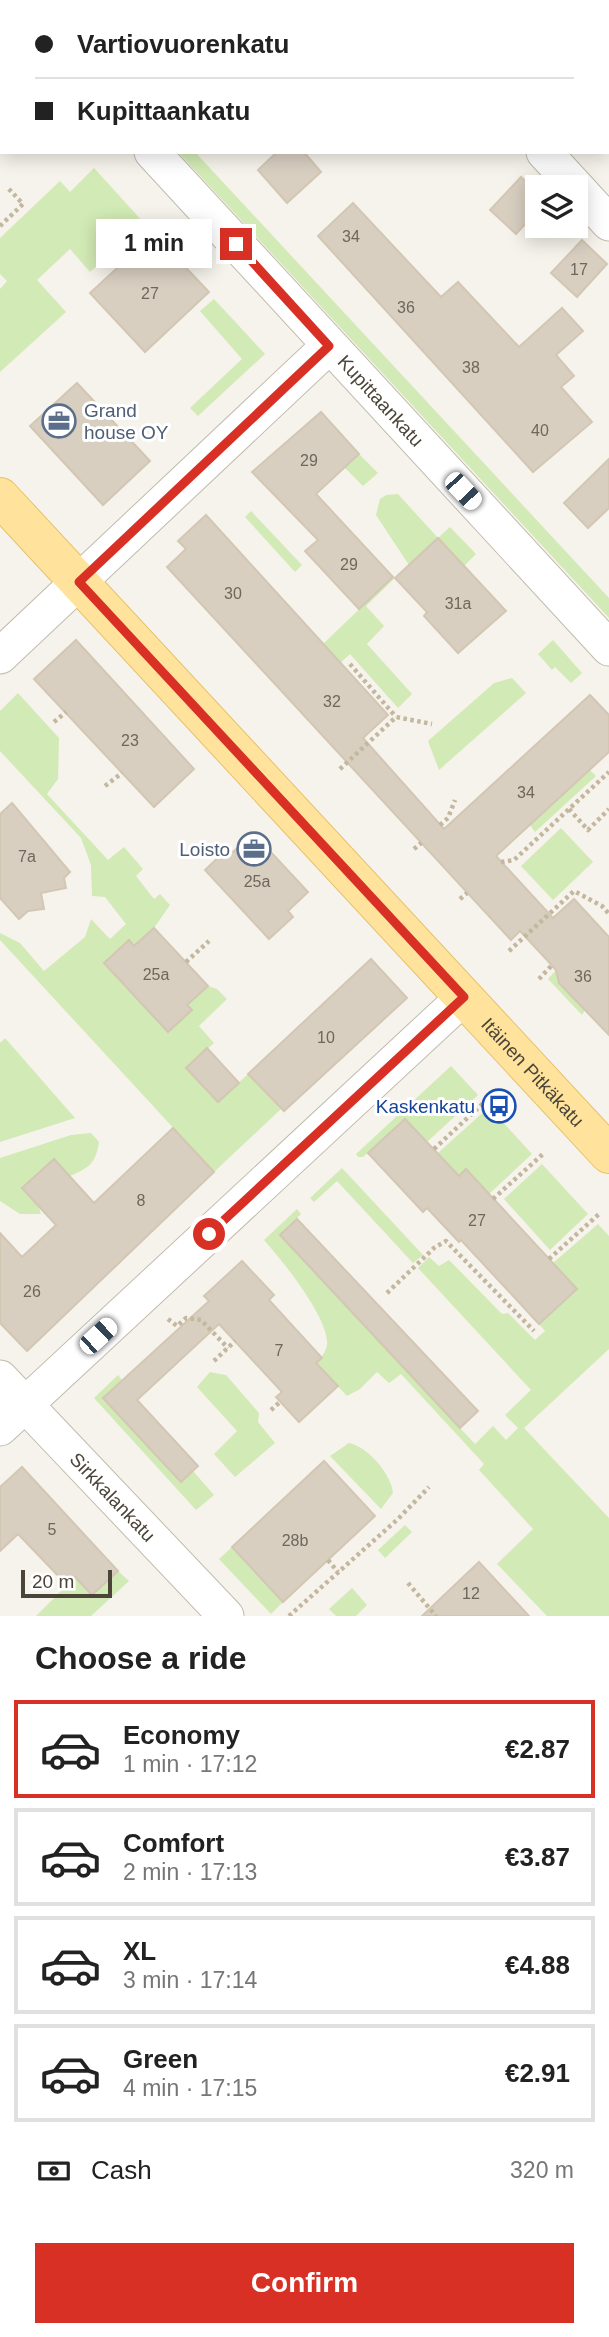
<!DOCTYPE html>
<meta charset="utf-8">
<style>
body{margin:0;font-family:Arial,sans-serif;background:#f2f2f2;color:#222;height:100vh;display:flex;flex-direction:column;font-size:26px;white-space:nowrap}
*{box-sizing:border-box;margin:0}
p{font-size:23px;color:#767676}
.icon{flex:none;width:38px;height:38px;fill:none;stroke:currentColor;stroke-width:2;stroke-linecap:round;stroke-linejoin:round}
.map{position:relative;height:1616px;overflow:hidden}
.sheet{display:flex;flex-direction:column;background:#fff;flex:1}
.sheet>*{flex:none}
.guide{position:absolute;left:0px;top:0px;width:609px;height:154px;box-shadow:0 4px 18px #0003;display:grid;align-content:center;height:154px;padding:0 35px;background:#fff}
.controls{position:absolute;left:525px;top:175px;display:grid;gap:14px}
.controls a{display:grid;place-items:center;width:63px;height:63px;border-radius:0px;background:#fff;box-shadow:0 4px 18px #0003;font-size:35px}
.scale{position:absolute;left:21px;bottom:18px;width:91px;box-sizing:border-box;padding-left:7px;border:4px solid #4b4439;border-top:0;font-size:19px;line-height:24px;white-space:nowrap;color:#4b4439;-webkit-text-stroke:5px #fff;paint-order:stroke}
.end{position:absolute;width:32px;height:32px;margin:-16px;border:9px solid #d93025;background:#fff;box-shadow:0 0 0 4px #fff}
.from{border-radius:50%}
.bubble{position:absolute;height:49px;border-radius:0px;background:#fff;box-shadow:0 4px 18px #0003;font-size:23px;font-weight:800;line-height:49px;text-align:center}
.car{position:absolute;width:21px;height:42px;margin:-21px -10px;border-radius:9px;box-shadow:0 0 5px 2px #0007;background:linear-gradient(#fff 24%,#345 0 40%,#fff 0 76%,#345 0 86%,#fff 0)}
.guide b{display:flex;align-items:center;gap:24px;height:66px;font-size:26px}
.guide b+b{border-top:2px solid #e0e0e0}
.guide i{width:18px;height:18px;background:#222}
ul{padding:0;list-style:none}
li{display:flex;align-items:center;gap:21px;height:98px;margin:0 14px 10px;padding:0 21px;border:4px solid #e0e0e0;border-radius:0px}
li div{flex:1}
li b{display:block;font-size:26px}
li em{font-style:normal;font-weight:800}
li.current{border-color:#d93025}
li>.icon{width:63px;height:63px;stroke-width:1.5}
h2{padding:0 35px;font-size:32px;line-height:84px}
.pay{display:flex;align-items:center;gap:18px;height:77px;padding:0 35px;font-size:26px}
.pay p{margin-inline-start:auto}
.primary-button{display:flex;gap:14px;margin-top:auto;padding:14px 35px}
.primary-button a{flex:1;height:80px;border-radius:0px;background:#d93025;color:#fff;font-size:28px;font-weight:800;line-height:80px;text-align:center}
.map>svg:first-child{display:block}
</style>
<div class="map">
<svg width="609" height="1616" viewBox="0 0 609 1616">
<rect width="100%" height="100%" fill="#f6f3ec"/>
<g fill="#d2eab5">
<path d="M178,152H195L609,598V618Z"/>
<path d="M94,168L144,223L90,272L70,249L37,280L66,312L0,372V289L7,281L0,274V238L60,181L70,192Z"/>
<path d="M214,299L265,354L198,416L190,408L242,359L200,311Z"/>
<path d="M359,454L378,473L363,486L344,467Z"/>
<path d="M398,494L438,538L450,527L476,554L464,566L409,565L376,515L380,499L386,495Z"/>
<path d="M251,511L302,565L295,572L245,517Z"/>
<path d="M393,577L395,578L366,606L384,626L367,644L412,694L398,708L350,654L340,663L323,644Z"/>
<path d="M553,640L582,673L571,683L555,667L552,670L538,654Z"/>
<path d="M512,678L526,693L439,770L428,741L494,683Z"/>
<path d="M18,693L59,738L58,779L47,794L108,860L124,847L143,869L136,876L154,899L160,894L170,905L154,928L134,946L129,941L105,963L168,1032L191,1010L187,1005L208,986L217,989L227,999L199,1026L214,1043L186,1068L218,1102L248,1074L281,1109L214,1172L0,940V933L20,943L44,971L85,937L91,919L110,939L126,924L105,897L92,896L91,865L81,838L0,751V711Z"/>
<path d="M590,770L596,776L535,832L530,825Z"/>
<path d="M561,828L593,862L553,900L521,866Z"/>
<path d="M556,970L585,1010L582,1015L548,979Z"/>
<path d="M5,1038L75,1118L0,1142V1043Z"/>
<path d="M451,1066L478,1095L427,1142L405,1119L363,1157H358L356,1154Z"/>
<path d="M489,1107L532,1154L489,1194L465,1170L459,1176L438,1153Z"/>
<path d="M91,1133L99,1142C96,1163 89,1168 70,1176L54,1159L23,1188L38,1205L41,1214H20L0,1201V1158L71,1135Z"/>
<path d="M542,1164L588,1214L550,1250L504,1199Z"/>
<path d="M342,1168L423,1255L413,1263L337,1181L314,1202L310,1198Z"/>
<path d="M297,1209L301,1214L280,1235L475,1444L493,1426L506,1440L518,1428L505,1415L531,1390L418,1268L429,1257L439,1266L449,1260L502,1314L508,1313L535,1340L545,1331L539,1324L553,1263L598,1224L609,1236V1349L524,1428L609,1518V1616H547L497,1564L533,1529L479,1470L484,1464L401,1374L389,1383L377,1372L360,1389L347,1396L316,1363C321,1358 326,1352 327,1345C330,1319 281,1259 264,1240Z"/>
<path d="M210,1372L226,1375L259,1413L258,1422L275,1443L235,1477L214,1454L237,1431L197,1387Z"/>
<path d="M118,1375L122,1380L103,1398L181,1482L193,1471L214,1495L196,1510L94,1398Z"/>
<path d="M349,1443C368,1447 391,1474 393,1493L381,1509L330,1456Z"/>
<path d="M405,1525L412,1532L385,1558L378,1550Z"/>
<path d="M232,1547L283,1602L271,1614L219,1559Z"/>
<path d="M118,1571L129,1581L91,1616H36L75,1577L92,1595Z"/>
<path d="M352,1588L367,1605L356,1616H336L329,1609Z"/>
</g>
<g fill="#d8cfc1" stroke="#d3c7b4" stroke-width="2">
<path d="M277,152H304L321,172L287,203L258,170Z"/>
<path d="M521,177L537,192V211L516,234L490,210Z"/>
<path d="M353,203L441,297L458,282L519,347L562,308L583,331L556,355L574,376L561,387L592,422L533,472L318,236Z"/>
<path d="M154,234L209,292L145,352L90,293Z"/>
<path d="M582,240L607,264L577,297L551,273Z"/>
<path d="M77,383L150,461L103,505L30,426Z"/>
<path d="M321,412L359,454L316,494L393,577L359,609L305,551L318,540L252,472Z"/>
<path d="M609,459V508L588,528L564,503Z"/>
<path d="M206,515L388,715L363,738L444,829L590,695L609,715V752L496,856L553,918L574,899L609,937V1035L559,983L556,970L547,960L520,931L511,940L167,567L186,549L178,541Z"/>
<path d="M438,538L506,611L458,653L424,616L427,612L395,578Z"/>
<path d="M76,640L194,769L154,807L34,679Z"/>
<path d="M12,803L70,872L64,878L66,888L41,893L44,909L28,911L19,919L0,898V814Z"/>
<path d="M253,833L308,892L288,911L293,917L269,939L205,870L228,848L233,852Z"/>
<path d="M154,928L208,986L187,1005L192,1010L168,1032L104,963L129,940L134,946Z"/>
<path d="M371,959L407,998L284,1111L248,1074Z"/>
<path d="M207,1048L239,1083L218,1102L186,1068Z"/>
<path d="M405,1119L459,1176L466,1169L577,1289L539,1324L461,1240L459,1242L427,1208L423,1212L368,1153Z"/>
<path d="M173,1128L214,1172L27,1351L0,1323V1233L22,1257L56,1225L22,1188L54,1159L94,1203Z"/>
<path d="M297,1219L478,1411L460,1428L280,1235Z"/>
<path d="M242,1261L274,1295L269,1300L322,1358L316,1363L338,1386L299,1422L276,1397L282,1392L219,1324L137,1400L198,1466L181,1482L103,1398L209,1301L204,1296Z"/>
<path d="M324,1461L375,1516L283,1602L232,1547Z"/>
<path d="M22,1467L118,1571L92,1595L75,1577L67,1585L18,1534L0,1551V1487Z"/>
<path d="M479,1562L529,1616H422Z"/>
</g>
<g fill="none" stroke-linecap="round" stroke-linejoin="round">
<defs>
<g id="minor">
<path d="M11,0L12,2"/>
<path d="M404,0L405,2"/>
<path id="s1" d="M152,152L609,648"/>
<path d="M544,152L609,223"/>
<path d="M0,656L329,346"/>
<path id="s2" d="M0,1378L226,1616"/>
<path d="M0,1428L464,997"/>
</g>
<g id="major">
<path id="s3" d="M0,497L609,1154"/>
</g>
</defs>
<use href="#minor" stroke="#c2bbae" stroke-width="37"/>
<use href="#major" stroke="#e6c16a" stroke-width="40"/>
<g stroke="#c4b79f" stroke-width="4.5" stroke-dasharray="3.5 3.5" stroke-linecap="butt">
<path d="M0,226L23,204L8,188"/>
<path d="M350,664L396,717"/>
<path d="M54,722L66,712"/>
<path d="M340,769L396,717L432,724"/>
<path d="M105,786L122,773"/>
<path d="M569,809L588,830L609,809"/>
<path d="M440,825L448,818L455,800"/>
<path d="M414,849L421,843"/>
<path d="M501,862L514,860L609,772"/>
<path d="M460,899L467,893"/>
<path d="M509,951L574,891L602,906L609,914"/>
<path d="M186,962L209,941"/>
<path d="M539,979L552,965"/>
<path d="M434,1149L490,1097"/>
<path d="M493,1199L543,1154"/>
<path d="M549,1259L599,1214"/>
<path d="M387,1293L434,1248L446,1241L534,1331"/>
<path d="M168,1319L177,1326L186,1318L201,1320L228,1348"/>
<path d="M214,1361L235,1341"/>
<path d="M271,1410L280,1402"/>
<path d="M328,1560L338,1572"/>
<path d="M408,1583L436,1616"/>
<path d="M289,1616L398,1519L429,1487"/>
</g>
<use href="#minor" stroke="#fff" stroke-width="35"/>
<use href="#major" stroke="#ffe39c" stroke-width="38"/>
</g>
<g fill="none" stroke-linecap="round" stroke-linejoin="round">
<path stroke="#d93025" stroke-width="9" d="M209,1234L464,997L79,582L329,346L236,244"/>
</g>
<defs>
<symbol id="office-ring" viewBox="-11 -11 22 22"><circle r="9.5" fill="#fff" stroke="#5c6f8a" stroke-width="1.5"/><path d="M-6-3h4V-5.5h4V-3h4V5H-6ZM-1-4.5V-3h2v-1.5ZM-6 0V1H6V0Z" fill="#5c6f8a"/></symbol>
<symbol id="bus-ring" viewBox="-11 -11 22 22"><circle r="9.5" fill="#fff" stroke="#1a4fb4" stroke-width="1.5"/><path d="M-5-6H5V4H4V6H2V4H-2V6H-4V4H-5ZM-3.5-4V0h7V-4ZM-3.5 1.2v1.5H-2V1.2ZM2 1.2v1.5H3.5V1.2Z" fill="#1a4fb4"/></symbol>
</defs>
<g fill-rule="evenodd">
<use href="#office-ring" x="40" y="402" width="38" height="38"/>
<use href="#office-ring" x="235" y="830" width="38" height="38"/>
<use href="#bus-ring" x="480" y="1087" width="38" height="38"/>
</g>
<g text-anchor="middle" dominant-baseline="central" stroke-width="6" stroke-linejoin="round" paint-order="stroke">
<g font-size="16" fill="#6e675b">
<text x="351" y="236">34</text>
<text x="579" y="269">17</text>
<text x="150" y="293">27</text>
<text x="406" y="307">36</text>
<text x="471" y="367">38</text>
<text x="540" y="430">40</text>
<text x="309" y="460">29</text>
<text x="349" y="564">29</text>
<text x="233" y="593">30</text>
<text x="458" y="603">31a</text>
<text x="332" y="701">32</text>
<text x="130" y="740">23</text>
<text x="526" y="792">34</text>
<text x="27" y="856">7a</text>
<text x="257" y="881">25a</text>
<text x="156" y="974">25a</text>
<text x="583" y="976">36</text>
<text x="326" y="1037">10</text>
<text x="141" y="1200">8</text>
<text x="477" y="1220">27</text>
<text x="32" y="1291">26</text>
<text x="279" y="1350">7</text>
<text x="52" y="1529">5</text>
<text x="295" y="1540">28b</text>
<text x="471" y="1593">12</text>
</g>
<g font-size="19" fill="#4b4439" stroke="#fff">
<text stroke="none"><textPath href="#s1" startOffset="338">Kupittaankatu</textPath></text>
<text stroke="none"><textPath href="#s3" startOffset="784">Itäinen Pitkäkatu</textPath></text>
<text stroke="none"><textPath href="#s2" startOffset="164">Sirkkalankatu</textPath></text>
</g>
<g font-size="19" fill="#4e5e75" stroke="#fff" text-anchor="start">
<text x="84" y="410">Grand<tspan x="84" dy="22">house OY</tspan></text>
<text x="230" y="849" text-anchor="end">Loisto</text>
</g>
<g font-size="19" fill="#164399" stroke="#fff" text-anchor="end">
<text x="475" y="1106">Kaskenkatu</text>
</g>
</g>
</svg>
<div class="controls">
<a><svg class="icon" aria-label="layers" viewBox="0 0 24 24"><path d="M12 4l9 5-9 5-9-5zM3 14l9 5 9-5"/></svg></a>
</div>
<div class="scale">20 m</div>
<i class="end from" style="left:209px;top:1234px"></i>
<i class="end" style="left:236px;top:244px"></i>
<div class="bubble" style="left:96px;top:219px;width:116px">1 min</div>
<i class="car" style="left:463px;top:491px;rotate:137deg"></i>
<i class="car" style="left:98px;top:1336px;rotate:47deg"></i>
<div class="guide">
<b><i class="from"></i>Vartiovuorenkatu</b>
<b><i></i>Kupittaankatu</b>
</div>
</div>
<section class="sheet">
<h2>Choose a ride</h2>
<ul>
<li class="current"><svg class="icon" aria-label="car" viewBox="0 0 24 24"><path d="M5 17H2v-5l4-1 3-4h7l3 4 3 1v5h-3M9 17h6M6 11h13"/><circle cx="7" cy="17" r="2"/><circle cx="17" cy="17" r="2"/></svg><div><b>Economy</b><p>1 min · 17:12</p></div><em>€2.87</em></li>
<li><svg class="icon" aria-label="car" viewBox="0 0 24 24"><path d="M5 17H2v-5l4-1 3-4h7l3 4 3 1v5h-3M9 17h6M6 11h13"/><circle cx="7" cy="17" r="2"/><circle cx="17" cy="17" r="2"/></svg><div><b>Comfort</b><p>2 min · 17:13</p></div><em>€3.87</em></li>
<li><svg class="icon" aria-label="car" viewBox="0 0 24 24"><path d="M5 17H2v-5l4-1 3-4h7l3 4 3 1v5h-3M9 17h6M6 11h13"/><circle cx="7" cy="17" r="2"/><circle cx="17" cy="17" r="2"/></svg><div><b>XL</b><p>3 min · 17:14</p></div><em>€4.88</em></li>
<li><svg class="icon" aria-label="car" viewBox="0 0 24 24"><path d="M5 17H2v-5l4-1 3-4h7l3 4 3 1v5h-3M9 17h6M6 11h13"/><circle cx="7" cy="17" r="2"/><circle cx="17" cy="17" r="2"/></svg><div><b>Green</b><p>4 min · 17:15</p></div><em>€2.91</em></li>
</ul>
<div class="pay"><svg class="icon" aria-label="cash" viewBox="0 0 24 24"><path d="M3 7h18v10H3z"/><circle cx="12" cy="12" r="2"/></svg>Cash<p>320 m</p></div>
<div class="primary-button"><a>Confirm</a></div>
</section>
